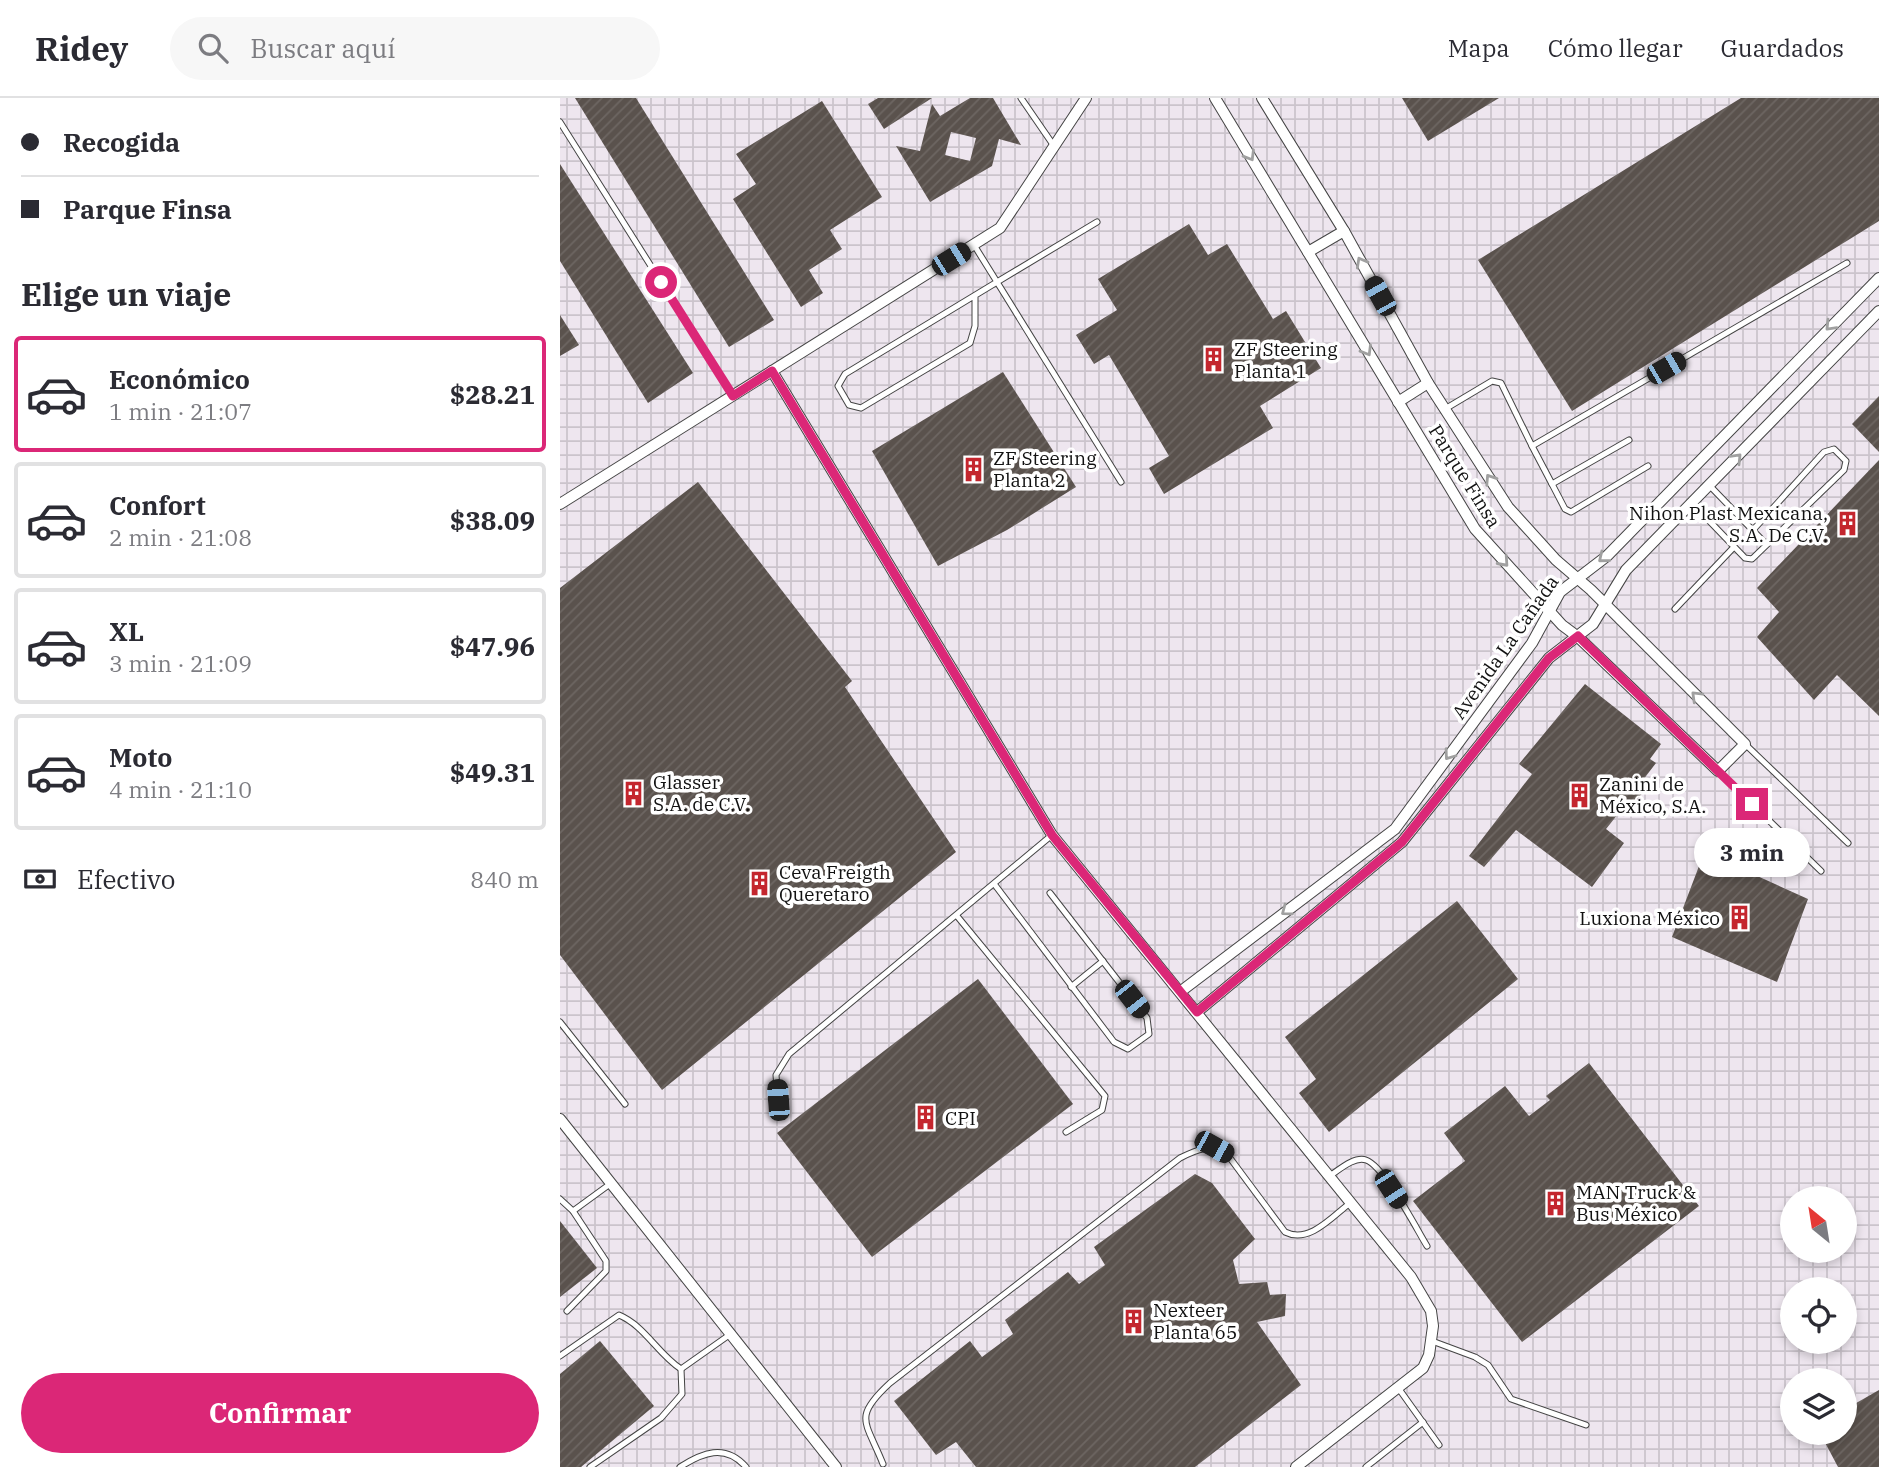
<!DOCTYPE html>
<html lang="es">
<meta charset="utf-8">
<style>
body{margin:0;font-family:"IBM Plex Serif",serif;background:#f7f7f7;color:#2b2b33;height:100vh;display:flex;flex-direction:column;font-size:26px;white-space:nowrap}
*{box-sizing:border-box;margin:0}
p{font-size:23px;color:#7c7c81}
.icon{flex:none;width:38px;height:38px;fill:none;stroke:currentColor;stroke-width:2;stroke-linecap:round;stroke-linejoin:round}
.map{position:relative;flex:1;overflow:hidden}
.side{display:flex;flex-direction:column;background:#fff;width:560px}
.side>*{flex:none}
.guide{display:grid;align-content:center;height:154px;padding:0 21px;background:#fff}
.needle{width:46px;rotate:330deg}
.controls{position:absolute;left:1220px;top:1088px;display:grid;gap:14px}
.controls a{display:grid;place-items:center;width:77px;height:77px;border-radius:50%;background:#fff;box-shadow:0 4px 10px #0003;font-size:35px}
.end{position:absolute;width:32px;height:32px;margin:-16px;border:9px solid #db2777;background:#fff;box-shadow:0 0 0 4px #fff}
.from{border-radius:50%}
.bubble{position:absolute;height:49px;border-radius:24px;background:#fff;box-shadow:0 4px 10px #0003;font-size:23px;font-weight:700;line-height:49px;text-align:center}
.car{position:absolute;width:21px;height:42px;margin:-21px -10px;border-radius:9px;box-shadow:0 0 5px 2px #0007;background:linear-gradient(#222 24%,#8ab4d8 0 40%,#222 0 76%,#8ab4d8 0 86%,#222 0)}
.guide b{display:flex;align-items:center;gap:24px;height:66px;font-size:26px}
.guide b+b{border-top:2px solid #e1e1e2}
.guide i{width:18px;height:18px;background:#2b2b33}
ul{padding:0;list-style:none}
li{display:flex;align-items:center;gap:21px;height:116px;margin:0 14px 10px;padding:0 7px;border:4px solid #e1e1e2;border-radius:7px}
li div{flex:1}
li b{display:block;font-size:26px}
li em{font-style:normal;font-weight:700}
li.selected{border-color:#db2777}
li>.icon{width:63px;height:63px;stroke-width:1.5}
h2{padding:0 21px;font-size:32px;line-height:84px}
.pay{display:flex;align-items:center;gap:18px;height:77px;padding:0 21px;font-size:26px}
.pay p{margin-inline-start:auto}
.primary-button{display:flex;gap:14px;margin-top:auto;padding:14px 21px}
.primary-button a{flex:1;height:80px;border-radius:42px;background:#db2777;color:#fff;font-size:28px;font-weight:700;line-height:80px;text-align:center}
header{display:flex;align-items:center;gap:42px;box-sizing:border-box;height:98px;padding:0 35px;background:#fff;border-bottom:2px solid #e1e1e2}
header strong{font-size:33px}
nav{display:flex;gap:38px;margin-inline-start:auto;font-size:24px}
.search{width:490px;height:63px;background:#f7f7f7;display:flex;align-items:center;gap:18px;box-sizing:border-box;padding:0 24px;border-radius:38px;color:#7c7c81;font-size:26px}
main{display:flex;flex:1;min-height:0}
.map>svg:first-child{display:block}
</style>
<header>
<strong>Ridey</strong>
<div class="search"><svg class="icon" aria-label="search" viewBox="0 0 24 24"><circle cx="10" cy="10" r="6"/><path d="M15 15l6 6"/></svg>Buscar aquí</div>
<nav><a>Mapa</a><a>Cómo llegar</a><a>Guardados</a></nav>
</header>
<main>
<section class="side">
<div class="guide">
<b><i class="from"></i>Recogida</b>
<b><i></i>Parque Finsa</b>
</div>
<h2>Elige un viaje</h2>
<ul>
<li class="selected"><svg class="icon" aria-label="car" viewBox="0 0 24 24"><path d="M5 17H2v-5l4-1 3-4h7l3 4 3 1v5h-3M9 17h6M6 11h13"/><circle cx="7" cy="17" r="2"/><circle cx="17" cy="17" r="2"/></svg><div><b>Económico</b><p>1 min · 21:07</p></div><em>$28.21</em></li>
<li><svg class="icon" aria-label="car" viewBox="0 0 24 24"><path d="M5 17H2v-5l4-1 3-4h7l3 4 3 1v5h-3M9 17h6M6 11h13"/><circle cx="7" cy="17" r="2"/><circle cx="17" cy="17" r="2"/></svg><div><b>Confort</b><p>2 min · 21:08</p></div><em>$38.09</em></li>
<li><svg class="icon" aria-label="car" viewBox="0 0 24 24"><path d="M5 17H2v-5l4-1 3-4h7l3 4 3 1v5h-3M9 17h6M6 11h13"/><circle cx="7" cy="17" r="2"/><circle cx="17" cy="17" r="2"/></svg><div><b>XL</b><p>3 min · 21:09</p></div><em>$47.96</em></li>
<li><svg class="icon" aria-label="car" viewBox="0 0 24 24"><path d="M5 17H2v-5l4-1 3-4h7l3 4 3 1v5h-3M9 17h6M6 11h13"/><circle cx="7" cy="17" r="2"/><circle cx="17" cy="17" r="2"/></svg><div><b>Moto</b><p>4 min · 21:10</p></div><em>$49.31</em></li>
</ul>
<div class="pay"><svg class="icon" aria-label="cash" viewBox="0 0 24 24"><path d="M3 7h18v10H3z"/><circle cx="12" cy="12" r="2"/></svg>Efectivo<p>840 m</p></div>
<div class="primary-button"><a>Confirmar</a></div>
</section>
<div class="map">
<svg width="1319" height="1369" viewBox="0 0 1319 1369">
<defs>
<pattern id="industrial-grid" width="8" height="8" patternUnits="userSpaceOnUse" patternTransform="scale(1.75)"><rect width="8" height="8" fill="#eee6ef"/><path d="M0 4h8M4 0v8" fill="none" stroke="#cbc4cc"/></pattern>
<pattern id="building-hatch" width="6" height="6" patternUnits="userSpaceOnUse" patternTransform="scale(1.75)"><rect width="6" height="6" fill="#5a524d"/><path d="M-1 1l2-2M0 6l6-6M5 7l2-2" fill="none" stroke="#6d6662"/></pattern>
</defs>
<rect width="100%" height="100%" fill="#fffdf5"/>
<path fill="url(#industrial-grid)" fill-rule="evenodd" d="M0,0H1319V1369H0ZM1232,1101H1284V1153H1232ZM1232,1192H1284V1244H1232ZM1232,1283H1284V1335H1232Z"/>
<g fill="url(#building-hatch)" fill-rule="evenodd">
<path d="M15,0H76L214,222L169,249Z"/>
<path d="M318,0H372L324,31L308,6Z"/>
<path d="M410,0H433L461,47L439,41L432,68L370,104L336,48L360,53L372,6L380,18ZM391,34L416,40L410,63L385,57Z"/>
<path d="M842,0H939L868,43Z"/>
<path d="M1181,0H1319V123L1012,313L918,162Z"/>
<path d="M262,3L322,99L270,132L282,151L249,172L263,195L241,209L173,101L196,86L176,56Z"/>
<path d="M0,66L133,275L88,305L0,163Z"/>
<path d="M629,126L648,157L667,146L713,221L726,213L761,270L700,308L713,330L604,396L589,370L609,358L549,257L534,266L516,237L557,212L538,181Z"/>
<path d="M0,217L19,247L0,258Z"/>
<path d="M443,274L516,389L447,432L378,468L312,353Z"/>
<path d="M1319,298V354L1292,326Z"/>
<path d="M1319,362V618L1277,577L1254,602L1197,539L1219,514L1197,490Z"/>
<path d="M138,384L292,583L285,589L396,754L102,992L0,857V490Z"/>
<path d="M1025,586L1101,646L1090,661L1096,665L1083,682L1089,687L1070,710L1066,706L1046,731L1064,745L1032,789L956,732L924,769L909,758L972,676L959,666Z"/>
<path d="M1152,734L1205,751L1195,777L1248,801L1217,884L1112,839Z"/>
<path d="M897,803L958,881L769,1034L739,995L756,981L725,939Z"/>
<path d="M418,881L513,1006L312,1159L217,1035Z"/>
<path d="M1029,965L1139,1108L962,1244L853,1103L905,1063L884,1035L945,988L969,1018L990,1002L986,998Z"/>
<path d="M635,1076L652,1085L695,1141L673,1162L679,1186L707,1184L710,1197L726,1196L725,1218L697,1224L741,1287L635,1369H416L396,1344L376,1357L334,1303L410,1243L422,1259L453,1236L445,1222L508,1174L519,1186L545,1167L534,1149Z"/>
<path d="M0,1123L37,1170L0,1199Z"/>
<path d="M40,1243L94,1308L21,1369H0V1276Z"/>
<path d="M1319,1292V1369H1278L1260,1335H1284V1312Z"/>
</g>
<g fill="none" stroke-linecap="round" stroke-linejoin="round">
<defs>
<g id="lane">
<path d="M461,0L494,48"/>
<path d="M0,24L173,298"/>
<path d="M537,124L437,184L561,384"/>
<path d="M414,147L437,184L285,276L278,288L289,307L301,310L410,245L415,228V199"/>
<path d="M885,311L932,283L941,285L972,348L1287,165"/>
<path d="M972,348L992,386L1069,342"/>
<path d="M992,386L1005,411L1011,414L1088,368"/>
<path d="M1150,388L1206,446"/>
<path d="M1133,406L1185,460L1192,461L1284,372L1286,363L1274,351L1264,354L1193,432"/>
<path d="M1115,511L1174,449"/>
<path d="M1185,646L1288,745"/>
<path d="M1158,673L1261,773"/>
<path d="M435,787L554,944L568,951L589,936L587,920L490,795"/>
<path d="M397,818L545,998L542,1012L506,1034"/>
<path d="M511,889L543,863"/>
<path d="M0,924L65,1006"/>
<path d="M218,1002L216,977L229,956L492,737"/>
<path d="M771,1077C780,1071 795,1058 806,1062C824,1068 856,1130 867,1148"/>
<path d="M0,1101L13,1113L50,1086"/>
<path d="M7,1213L46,1173V1163L13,1113"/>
<path d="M872,1243L915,1259L928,1267L951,1301L1026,1327"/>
<path d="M0,1258L59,1217C85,1228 97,1255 121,1271L172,1235"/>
<path d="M839,1291L879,1347"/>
<path d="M323,1366C306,1323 292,1320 330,1285L620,1060C638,1051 649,1046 667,1056L725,1134C749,1146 772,1119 790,1105"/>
<path d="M30,1369L101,1320L122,1296L121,1271"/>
<path d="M120,1369C142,1355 165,1345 186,1369"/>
<path d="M806,1369L863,1324"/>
</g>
<g id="street">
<path d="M655,0L915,431L1002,527L1018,539L1158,673L1185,646L1031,492L996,462L948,409L868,285L784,133L702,0"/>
<path d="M748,154L784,133"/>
<path d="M212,273L492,737L851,1179L871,1213L873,1228L869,1257L863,1270L736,1369"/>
<path d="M838,304L868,285"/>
<path d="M0,406L440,130L526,0"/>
<path d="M620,894L835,731L972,545L1000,494L1047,458L1319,180"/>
<path d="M637,914L842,744L989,560L1033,526L1066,472L1319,213"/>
<path d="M0,1021L276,1369"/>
</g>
</defs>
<use href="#lane" stroke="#444" stroke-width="7"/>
<use href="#street" stroke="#444" stroke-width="12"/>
<use href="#lane" stroke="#fff" stroke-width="5"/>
<use href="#street" stroke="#fff" stroke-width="10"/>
</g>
<defs><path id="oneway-chevron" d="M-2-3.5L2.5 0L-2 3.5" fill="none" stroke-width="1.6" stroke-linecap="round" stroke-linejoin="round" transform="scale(1.75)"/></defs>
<g stroke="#a0a0a0">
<use href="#oneway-chevron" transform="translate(690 58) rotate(59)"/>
<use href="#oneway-chevron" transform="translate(801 164) rotate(-119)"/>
<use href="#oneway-chevron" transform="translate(1270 228) rotate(134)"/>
<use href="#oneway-chevron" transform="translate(807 253) rotate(59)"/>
<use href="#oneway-chevron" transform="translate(1177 360) rotate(-46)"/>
<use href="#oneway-chevron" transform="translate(930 381) rotate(-123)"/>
<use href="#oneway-chevron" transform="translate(1043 460) rotate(141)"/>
<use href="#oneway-chevron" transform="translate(944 464) rotate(48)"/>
<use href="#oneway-chevron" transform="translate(1136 598) rotate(-136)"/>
<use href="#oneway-chevron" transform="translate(889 657) rotate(126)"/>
<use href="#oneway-chevron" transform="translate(726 813) rotate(143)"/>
</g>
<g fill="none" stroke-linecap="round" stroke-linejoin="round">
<path stroke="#db2777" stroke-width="9" d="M101,184L173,298L212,273L492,737L637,914L842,744L989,560L1018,538L1192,706"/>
</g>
<defs>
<symbol id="building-bare" viewBox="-9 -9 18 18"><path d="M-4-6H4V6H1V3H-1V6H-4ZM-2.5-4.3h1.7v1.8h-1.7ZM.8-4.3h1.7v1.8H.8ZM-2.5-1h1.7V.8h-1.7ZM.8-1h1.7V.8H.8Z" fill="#c4262e" stroke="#fff" stroke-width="2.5" paint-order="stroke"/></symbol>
</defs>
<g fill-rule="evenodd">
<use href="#building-bare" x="636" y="244" width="35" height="35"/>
<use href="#building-bare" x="396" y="354" width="35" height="35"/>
<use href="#building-bare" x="1270" y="408" width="35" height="35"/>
<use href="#building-bare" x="56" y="678" width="35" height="35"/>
<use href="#building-bare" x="1002" y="680" width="35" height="35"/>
<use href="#building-bare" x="182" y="768" width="35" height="35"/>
<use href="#building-bare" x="1162" y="802" width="35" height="35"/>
<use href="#building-bare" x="348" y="1002" width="35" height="35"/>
<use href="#building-bare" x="978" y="1088" width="35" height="35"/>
<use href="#building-bare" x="556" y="1206" width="35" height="35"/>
</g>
<g text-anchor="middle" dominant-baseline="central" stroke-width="7" stroke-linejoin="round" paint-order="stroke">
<g font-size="19" fill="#111" stroke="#fff" text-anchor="start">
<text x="674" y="251">ZF Steering<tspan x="674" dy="22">Planta 1</tspan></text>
<text x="433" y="360">ZF Steering<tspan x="433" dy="22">Planta 2</tspan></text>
<text x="1268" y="415" text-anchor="end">Nihon Plast Mexicana,<tspan x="1268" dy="22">S.A. De C.V.</tspan></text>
<text x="93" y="684">Glasser<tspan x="93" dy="22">S.A. de C.V.</tspan></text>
<text x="1039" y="686">Zanini de<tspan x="1039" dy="22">México, S.A.</tspan></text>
<text x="219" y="774">Ceva Freigth<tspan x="219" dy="22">Queretaro</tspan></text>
<text x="1160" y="820" text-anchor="end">Luxiona México</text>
<text x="385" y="1020">CPI</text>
<text x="1016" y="1094">MAN Truck &amp;<tspan x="1016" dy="22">Bus México</tspan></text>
<text x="593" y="1212">Nexteer<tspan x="593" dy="22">Planta 65</tspan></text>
</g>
<g font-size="19" fill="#111" stroke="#fff">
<text transform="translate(905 378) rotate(58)">Parque Finsa</text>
<text transform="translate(945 549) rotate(-55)">Avenida La Cañada</text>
</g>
</g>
</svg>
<div class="controls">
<a><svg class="needle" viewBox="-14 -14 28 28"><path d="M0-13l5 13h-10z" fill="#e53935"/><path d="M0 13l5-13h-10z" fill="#7c7c81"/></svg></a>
<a><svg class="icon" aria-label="locate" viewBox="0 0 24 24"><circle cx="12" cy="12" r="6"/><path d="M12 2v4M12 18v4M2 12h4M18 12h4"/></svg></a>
<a><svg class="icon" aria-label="layers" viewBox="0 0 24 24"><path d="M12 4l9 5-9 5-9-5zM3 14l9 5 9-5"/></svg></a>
</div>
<i class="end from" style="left:101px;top:184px"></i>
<i class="end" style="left:1192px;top:706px"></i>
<div class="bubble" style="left:1134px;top:730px;width:116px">3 min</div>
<i class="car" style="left:391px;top:161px;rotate:58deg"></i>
<i class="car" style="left:820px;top:198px;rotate:331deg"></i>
<i class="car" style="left:1106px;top:270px;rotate:60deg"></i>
<i class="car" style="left:572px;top:901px;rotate:142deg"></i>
<i class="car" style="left:218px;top:1002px;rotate:356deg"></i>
<i class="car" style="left:654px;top:1049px;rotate:119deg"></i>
<i class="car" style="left:831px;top:1091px;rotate:147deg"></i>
</div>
</main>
